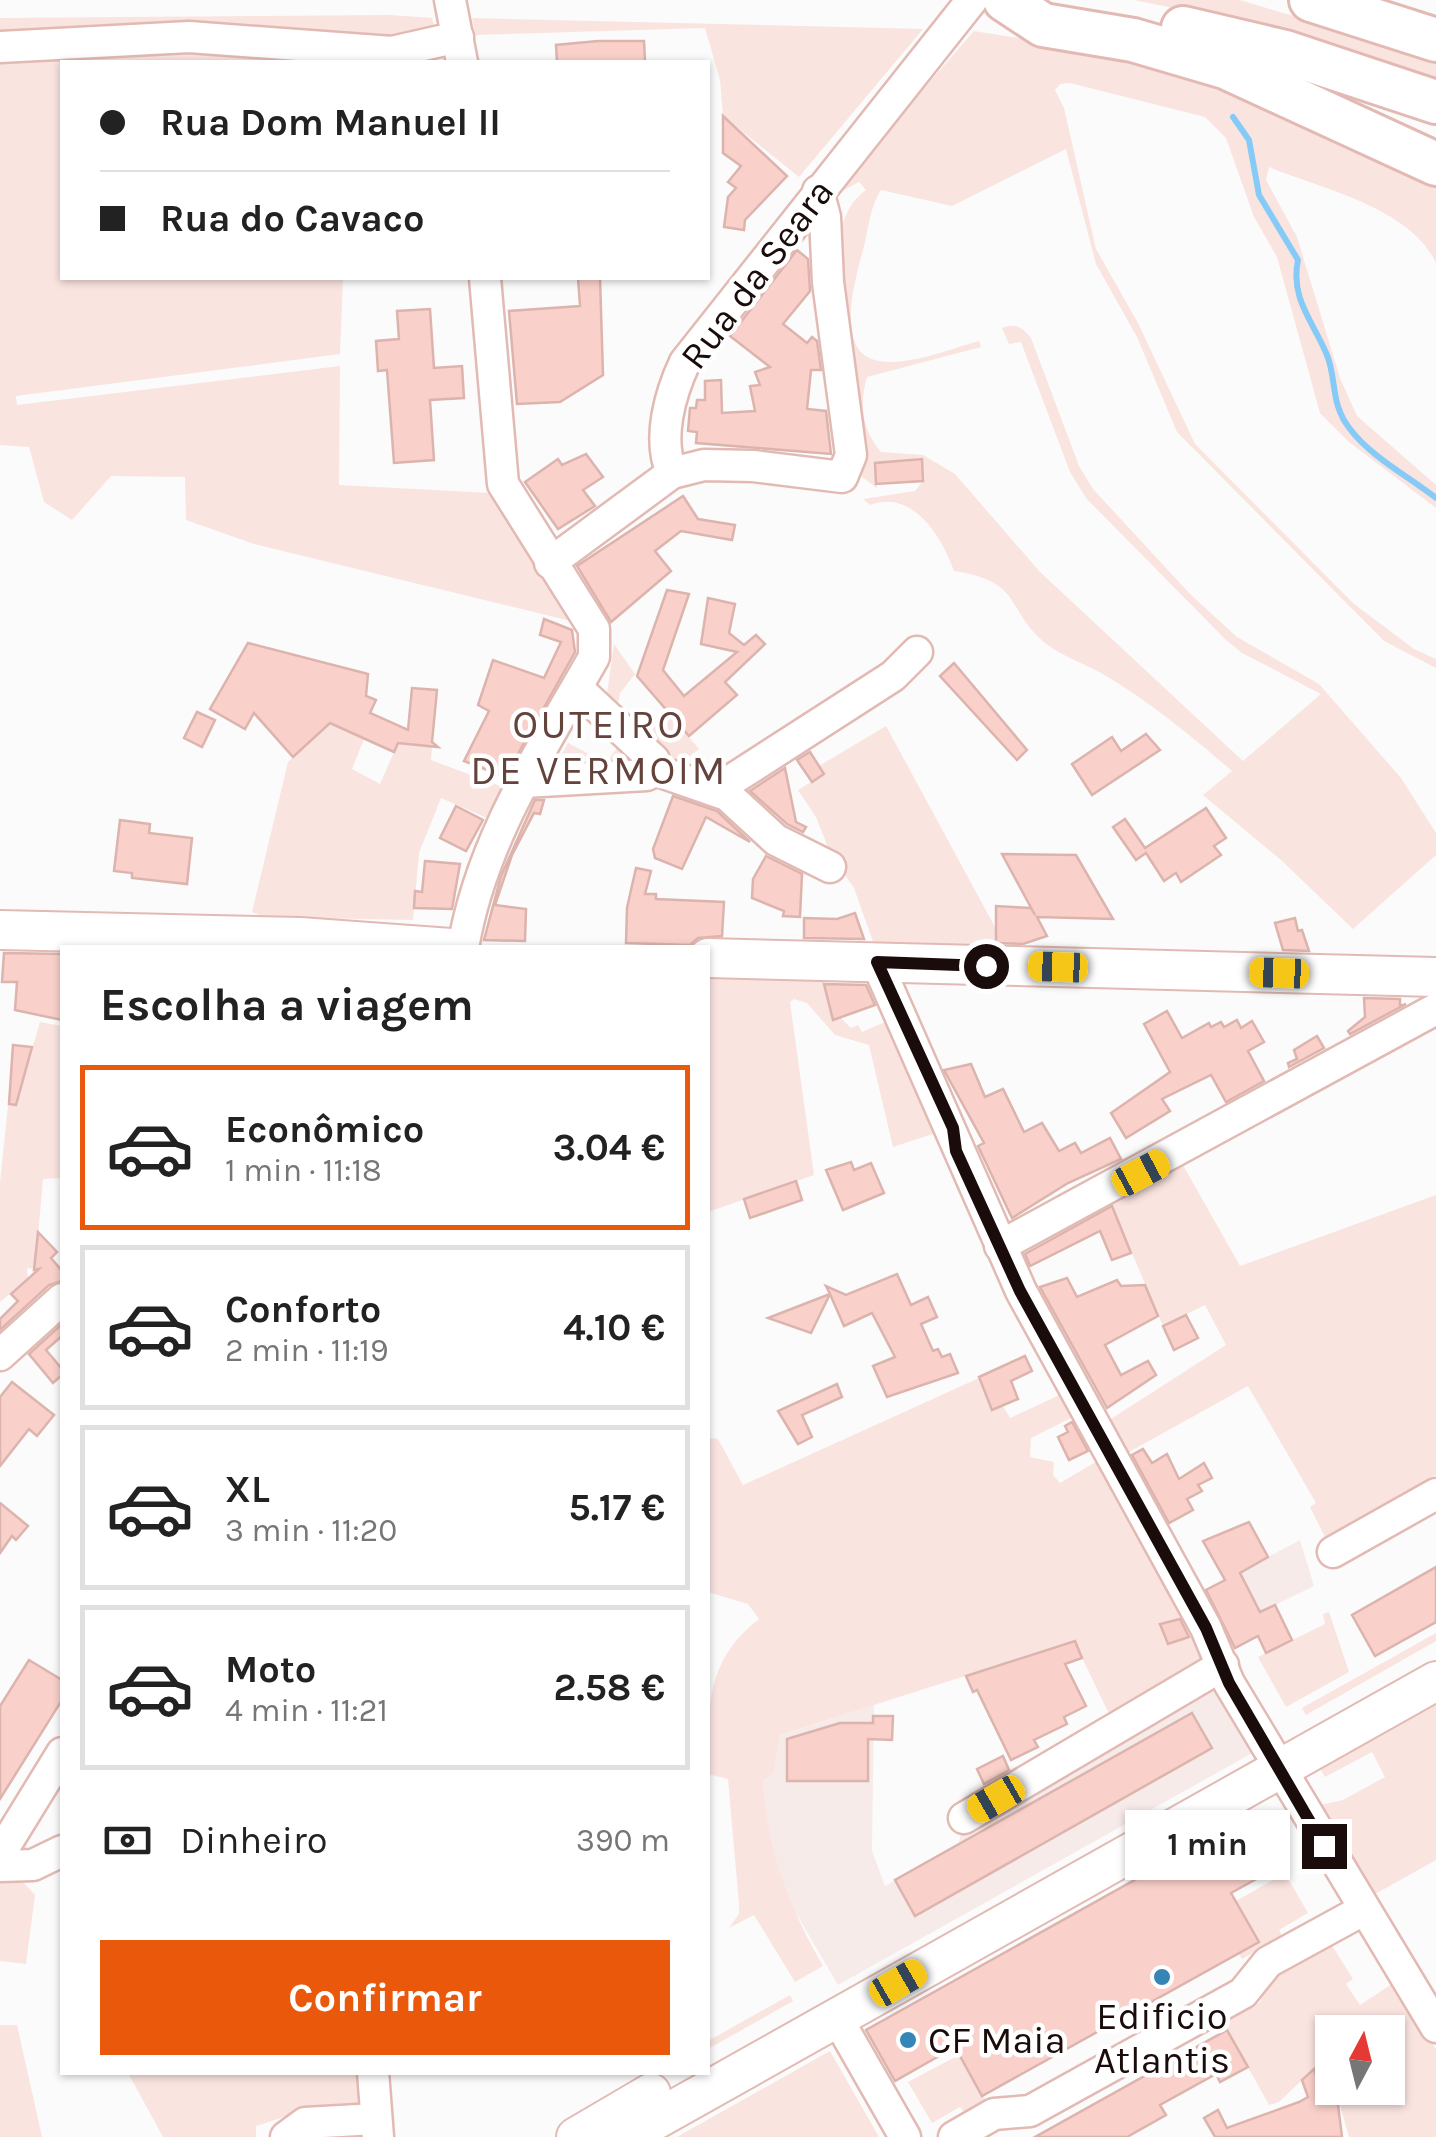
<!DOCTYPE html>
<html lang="pt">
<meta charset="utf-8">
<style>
body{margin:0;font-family:Karla,sans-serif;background:#f6f6f6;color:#222;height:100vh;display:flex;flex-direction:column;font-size:38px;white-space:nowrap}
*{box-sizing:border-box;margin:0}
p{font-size:32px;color:#767676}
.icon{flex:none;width:55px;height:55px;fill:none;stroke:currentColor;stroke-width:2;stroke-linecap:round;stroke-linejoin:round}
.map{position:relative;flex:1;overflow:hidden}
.sheet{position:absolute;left:60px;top:945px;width:650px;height:1130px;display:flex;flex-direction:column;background:#fff;border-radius:0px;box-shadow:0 2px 8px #0004}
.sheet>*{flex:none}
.hud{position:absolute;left:60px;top:60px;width:650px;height:220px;border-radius:0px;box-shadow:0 2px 8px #0004;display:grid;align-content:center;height:220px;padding:0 40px;background:#fff}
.needle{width:65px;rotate:7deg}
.tools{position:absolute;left:1315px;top:2015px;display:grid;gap:20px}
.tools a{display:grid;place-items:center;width:90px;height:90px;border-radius:0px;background:#fff;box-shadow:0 2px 8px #0004;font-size:50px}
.end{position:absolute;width:45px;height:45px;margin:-22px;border:12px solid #190c0a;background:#fff;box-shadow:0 0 0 5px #fff}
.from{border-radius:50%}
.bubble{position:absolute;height:70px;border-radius:0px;background:#fff;box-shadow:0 2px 8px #0004;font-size:32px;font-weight:700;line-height:70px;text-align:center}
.car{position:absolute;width:30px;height:60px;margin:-30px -15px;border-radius:12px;box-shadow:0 0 8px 2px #0007;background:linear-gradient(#f5c518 24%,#345 0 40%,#f5c518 0 76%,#345 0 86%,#f5c518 0)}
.hud b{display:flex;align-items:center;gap:35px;height:95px;font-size:38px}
.hud b+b{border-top:2px solid #e0e0e0}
.hud i{width:25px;height:25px;background:#222}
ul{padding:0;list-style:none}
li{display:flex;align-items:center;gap:30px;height:165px;margin:0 20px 15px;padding:0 20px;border:5px solid #e0e0e0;border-radius:0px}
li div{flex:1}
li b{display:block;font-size:38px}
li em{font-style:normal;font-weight:700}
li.on{border-color:#ea580c}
li>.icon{width:90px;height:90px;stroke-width:1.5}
h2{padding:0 40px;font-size:45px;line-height:120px}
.pay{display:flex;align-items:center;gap:25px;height:110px;padding:0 40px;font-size:38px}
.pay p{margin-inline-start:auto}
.action{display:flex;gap:20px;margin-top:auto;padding:20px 40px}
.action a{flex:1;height:115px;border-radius:0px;background:#ea580c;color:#fff;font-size:40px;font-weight:700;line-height:115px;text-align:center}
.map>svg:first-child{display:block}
</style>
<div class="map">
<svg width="1436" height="2137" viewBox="0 0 1436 2137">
<rect width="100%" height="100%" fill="#fbfbfb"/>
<g fill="#f6ebe9">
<path d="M1300,1540L1314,1586L1212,1636L1192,1598Z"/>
<path d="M1222,1667L1263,1747L838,1985L783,1891L766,1829L763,1781L774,1774L780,1735L874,1705L872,1851L885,1886L959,1843L963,1821Z"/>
</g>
<g fill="#fae4e0">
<path d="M1134,0H1240L1436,59V82L1193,12Z"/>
<path d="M391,15L432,18L435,31L423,38L0,40V18Z"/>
<path d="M472,18L923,29L799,177L723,116L720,80L705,28L475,35Z"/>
<path d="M974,31L1161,61L1436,179V263C1410,207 1322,189 1269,167L1266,180L1297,237L1340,378L1357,416L1436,485V508L1349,442L1320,413L1277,257L1254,217L1226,138L1205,117L1070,83L1060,84L1055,90L1064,108L1096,249L1138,323L1195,444L1354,604L1414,649L1436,659V668L1384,641L1177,432L1137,337L1096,264L1066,149L952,206L881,190C871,205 869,224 865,242C858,271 830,353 879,361C910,366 949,349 979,341L981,347L867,377C859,405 862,430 881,452L923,455L955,474L1040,572L1243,761L1321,694L1242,653L1226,640L1086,498L1070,472L1021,342L1009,344L1002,328C1015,323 1022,327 1031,338L1079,466L1093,489L1191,595L1237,637L1319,684L1401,778L1436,833V855L1353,929L1281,860L1203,795L1232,771C1190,735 1149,701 1101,673C1085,664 1067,658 1052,648C1003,614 1028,582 954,571C942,537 913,489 870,505L863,499L915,491L923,481L922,460L875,463L877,488L862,477C854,410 804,232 866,190L859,182L842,191L837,188Z"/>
<path d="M185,44L376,62H62V278H343L340,354L16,396L17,405L340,366L339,485L490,493L575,622L254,544L186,520L185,477L111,476L72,520L44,502L29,447L0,445V54Z"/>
<path d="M614,644L635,674L620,693L617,708L606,701Z"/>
<path d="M664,708L699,749L681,763L639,735Z"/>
<path d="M326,720L364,739L352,769L380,784L398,743L432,747L431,760L508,789L493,816L487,818L441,798L419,853L413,920L264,917L252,912L288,762L324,729Z"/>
<path d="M886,726L996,929L995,953L876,950L854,888L831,855L816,817L798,790L824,774L819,766Z"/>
<path d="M568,743L606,763L619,745L637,758L633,768L561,772L556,765Z"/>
<path d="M708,970L821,973L834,1020L841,1018L851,1028L858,1025L862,1032L894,1018L948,1129L893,1147L869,1045L835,1035L807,1003L794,999L790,1002L814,1175L708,1212Z"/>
<path d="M40,1022L62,1026V1178L43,1179L35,1269L27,1268L28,1279L0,1302V1183L11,1076L24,1077Z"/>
<path d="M1179,1158L1240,1266L1436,1195V1475L1325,1537L1310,1507L1316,1503L1248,1386L1120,1457L1103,1424L1226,1345L1205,1305L1163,1326L1109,1199Z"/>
<path d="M979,1378L992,1409L1003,1406L1010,1418L1066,1392L1077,1415L1031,1438L1030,1457L1054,1462L1053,1475L1060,1483L1099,1460L1190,1616L1161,1624L1168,1644L1199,1633L1210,1657L1113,1722L1074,1641L780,1735L774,1774L763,1781C767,1851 789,1906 823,1966L795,1982L754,1915L729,1928L739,1914V1904L728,1779L708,1774C708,1711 704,1661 759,1619L748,1604L708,1592V1438L718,1439L743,1485Z"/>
<path d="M1329,1612L1349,1672L1286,1707L1258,1657L1325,1624L1323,1614Z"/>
<path d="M1436,1633V1641L1306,1715L1302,1708Z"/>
<path d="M1436,1703V1860L1368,1898L1312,1807L1343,1800L1385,1777L1372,1752L1325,1777L1320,1768Z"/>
<path d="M1285,1873L1308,1913L1279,1930L1282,1936L1242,1959L1239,1954L1259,1942L1236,1901Z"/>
<path d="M0,1875L24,1883L35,1895L26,1964L0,1961Z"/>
<path d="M1331,1944L1353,1979L1346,1984L1360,2005L1392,1984L1436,2049V2137H1349L1335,2088H1388V2032H1332V2080L1325,2058L1279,2102L1269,2105L1223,2022L1259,2003L1276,1973Z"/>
<path d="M790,1995L793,2001L708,2049V2041Z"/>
<path d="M0,2025H17L42,2137H0Z"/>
<path d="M830,2051L879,2137H677Z"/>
<path d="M959,2055L986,2101L965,2113L960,2107L932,2123L908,2082Z"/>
<path d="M128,2073H362L365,2111L300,2112L256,2126V2137H163Z"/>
</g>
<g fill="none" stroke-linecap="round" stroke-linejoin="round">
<path stroke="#86caf8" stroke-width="6" d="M1233,117L1249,140L1259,195L1298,260C1290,299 1313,321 1327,355C1337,380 1330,404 1350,429C1370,456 1409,477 1436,498"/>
</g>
<g fill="#fad1ca" stroke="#dcb4ad" stroke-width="2.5">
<path d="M598,41H644L645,62H557L556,45Z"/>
<path d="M723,116L787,176L745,220L744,230L724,227L728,197L736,188L728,182L741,166L723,153Z"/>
<path d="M797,250L808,259L810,291L783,324L807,343L812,337L817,341L821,370H811L807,409L826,411L831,454L696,443L697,432L688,431L690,408H696L697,400H705V381L721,380L722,413L755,411L750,386L760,385L755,372L770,367L730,336Z"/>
<path d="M578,278H600L603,375L560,402L517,404L509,311L580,306Z"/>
<path d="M430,309L434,368L462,366L464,398L430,400L434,460L394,463L387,370L378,371L376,341L399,339L397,311Z"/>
<path d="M586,454L603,477L583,490L595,506L558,529L525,482L558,459L562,465Z"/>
<path d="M922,459L923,481L876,484L875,463Z"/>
<path d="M683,496L698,519L735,525L732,540L681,531L655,551L671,571L611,622L577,566Z"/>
<path d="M667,590L689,594L663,670L684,696L737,652L701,644L708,598L735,604L729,633L744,645L756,635L765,644L725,682L737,695L689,736L637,676Z"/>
<path d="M544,619L572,630L575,652L505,777L464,761L489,711L478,705L493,660L544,678L561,642L540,635Z"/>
<path d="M248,643L368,674L366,696L376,700L370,713L408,730L412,688L437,690L432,742L438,747L398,743L394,752L330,723L293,757L254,713L245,729L210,709Z"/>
<path d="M954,663L1027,750L1017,760L940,676Z"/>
<path d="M197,712L215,720L202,747L184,738Z"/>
<path d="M1146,734L1160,750L1092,795L1072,764L1112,737L1121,751Z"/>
<path d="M810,752L824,774L812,782L797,760Z"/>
<path d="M785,768L796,822L806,827L803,832L787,824L750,791Z"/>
<path d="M673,796L717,811L750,842L706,817L682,869L655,858L653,849Z"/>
<path d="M535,800H544L540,814L534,813L512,855L495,905L526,909L525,941L484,940L501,876Z"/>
<path d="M456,806L483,820L466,851L440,838Z"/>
<path d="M1206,808L1226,838L1214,846L1221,855L1181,882L1176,873L1164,881L1146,853L1136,860L1113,827L1125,819L1145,848Z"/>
<path d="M120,820L150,824L149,833L192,838L187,884L132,878V873L114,871Z"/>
<path d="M1002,854L1076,855L1113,919L1037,917L1047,936L1023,944L996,943V906L1031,908L1035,915Z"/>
<path d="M766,856L802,874L800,917L783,916L784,911L752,898L753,879Z"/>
<path d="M425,861L460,864L452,909L414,908L415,891L422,892Z"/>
<path d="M636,868L651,871L645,894H656V899L724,902L722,936L698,938L690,945L626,943L627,908Z"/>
<path d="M855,913L864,939L804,938V918L837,919Z"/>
<path d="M1295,918L1298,931L1302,930L1309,951L1283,950L1275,923Z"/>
<path d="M4,953L62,954V1020L15,1010L17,982H2Z"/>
<path d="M824,984L866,985L875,1005L833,1020Z"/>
<path d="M1364,998L1400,999V1006L1406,1004L1350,1034L1348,1031L1365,1017Z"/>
<path d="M1167,1011L1182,1038L1209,1023L1211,1027L1221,1022L1224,1027L1237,1020L1241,1028L1252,1021L1264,1042L1248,1051L1264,1081L1226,1102L1211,1075L1162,1099L1170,1111L1126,1138L1111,1113L1170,1072L1144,1024Z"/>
<path d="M1317,1036L1324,1048L1289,1067L1288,1063L1297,1059L1294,1050Z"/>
<path d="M13,1045L32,1047L16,1105L9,1104Z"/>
<path d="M971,1064L985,1097L1003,1089L1024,1132L1042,1123L1059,1151L1075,1143L1081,1153L1110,1138L1121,1159L1068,1183L1012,1218L978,1146L984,1143L944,1070Z"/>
<path d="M851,1162L854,1170L871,1163L884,1193L843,1210L826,1170Z"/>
<path d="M796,1181L802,1200L750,1218L744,1199Z"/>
<path d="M1112,1206L1131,1253L1112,1260L1100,1231L1030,1266L1025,1254Z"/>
<path d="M38,1232L57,1252L51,1258L62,1271V1281L49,1285L0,1330V1319L18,1301L11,1294L39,1269L34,1270Z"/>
<path d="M897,1274L911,1305L928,1297L937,1317L921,1324L933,1351L938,1349L942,1357L950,1354L958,1373L887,1397L873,1366L895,1357L872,1313L844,1326L830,1294L811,1333L768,1318L830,1294L826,1286L846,1295Z"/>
<path d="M1067,1278L1077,1297L1117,1280L1121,1286L1145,1285L1158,1316L1105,1345L1121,1375L1148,1361L1156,1375L1107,1408L1040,1287Z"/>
<path d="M1186,1315L1198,1338L1174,1350L1163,1326Z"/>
<path d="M62,1324V1336L46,1350L62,1369V1375L53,1383L29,1354Z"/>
<path d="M1025,1356L1032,1371L1011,1381L1018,1399L992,1410L979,1377Z"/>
<path d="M12,1382L54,1415L37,1436L29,1429L0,1466V1397Z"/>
<path d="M837,1384L842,1397L802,1415L812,1437L798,1444L778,1411Z"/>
<path d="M1072,1422L1088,1451L1069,1460L1058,1437L1068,1432L1065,1426Z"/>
<path d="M1143,1449L1152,1463L1167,1454L1179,1479L1204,1463L1212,1478L1198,1485L1202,1491L1187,1499L1193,1510L1169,1523L1132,1455Z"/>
<path d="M0,1503L28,1526L16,1540L12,1536L0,1553Z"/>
<path d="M1249,1522L1268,1557L1240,1573L1260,1612L1275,1605L1292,1640L1266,1653L1258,1636L1235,1648L1206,1590L1225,1580L1203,1541Z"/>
<path d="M1436,1567V1622L1375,1656L1352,1615Z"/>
<path d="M1180,1619L1189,1637L1168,1644L1160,1624Z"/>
<path d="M1075,1641L1082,1658L1065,1664L1086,1706L1064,1717L1067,1724L1034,1740L1038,1747L1011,1760L977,1690L973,1692L966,1676Z"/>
<path d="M29,1660L62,1680V1700L0,1799V1706Z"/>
<path d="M1192,1713L1212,1748L915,1916L895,1880Z"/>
<path d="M873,1716H893L892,1740L868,1739V1781H787V1739L840,1723H873Z"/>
<path d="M1003,1756L1009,1770L984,1784L977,1769Z"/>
<path d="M1251,1815L1280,1866L1231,1893L1259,1942L982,2096L955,2047L895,2081L866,2030Z"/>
<path d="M1227,2030L1248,2067L1220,2082L1216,2074L1160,2105L1166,2115L1127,2137H1035Z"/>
<path d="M1314,2069L1325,2101L1337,2097L1342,2137H1215L1204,2118L1218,2110L1227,2128L1299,2102L1308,2097L1302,2080Z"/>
</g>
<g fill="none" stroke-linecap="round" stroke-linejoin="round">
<defs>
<g id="minor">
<path d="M450,0L462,62"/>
<path d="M0,47L189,37L392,52L458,37"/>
<path d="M672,473C657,439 670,394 685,362L972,0"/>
<path d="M550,563L672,473L704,465L753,466L842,477L851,455L828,282L825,217L818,191"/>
<path d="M577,688L654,760L655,770"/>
<path d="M655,770L727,795L776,840L830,867"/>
<path d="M524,782L647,775L655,770"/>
<path d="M722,792L730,781L893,676L917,652"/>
<path d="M463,948C481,840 541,751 594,657V629L503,484L485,278"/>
<path d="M877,963L1021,1291L1206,1628L1229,1683L1436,2027"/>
<path d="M1000,1246L1436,1009"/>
<path d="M0,1355L62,1299"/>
<path d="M1333,1552L1436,1494"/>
<path d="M964,1818L1223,1665"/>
<path d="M0,1854L62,1753"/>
<path d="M0,1866L33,1865L62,1851"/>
<path d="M837,2018L905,2137"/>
<path d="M373,2072L378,2137"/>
<path d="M286,2137L305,2123L376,2119"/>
<path d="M954,2137L994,2114L1030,2111L1243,1993L1268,1962L1363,1910"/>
</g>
<g id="major">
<path d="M0,930L300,937L451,948"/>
<path d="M708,958L1436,977"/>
<path d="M576,2137L651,2093"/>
<path d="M625,2137L1436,1681"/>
</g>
<g id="highway">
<path d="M1005,0L1043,25L1133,40L1225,67L1436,164"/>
<path d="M1311,0L1436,40"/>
<path d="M1183,28L1285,52L1436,102"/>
</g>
</defs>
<use href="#minor" stroke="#e2bab3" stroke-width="35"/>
<use href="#major" stroke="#e2bab3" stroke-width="42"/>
<use href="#highway" stroke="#e2bab3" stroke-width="48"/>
<use href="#minor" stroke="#fff" stroke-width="30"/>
<use href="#major" stroke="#fff" stroke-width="38"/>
<use href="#highway" stroke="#fff" stroke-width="42"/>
</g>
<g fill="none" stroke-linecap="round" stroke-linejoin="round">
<path stroke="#190c0a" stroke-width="12" d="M986,966L877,962L953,1128L956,1151L1020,1291L1206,1628L1229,1683L1324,1846"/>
</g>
<g fill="#3586b7" stroke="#fff" stroke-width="4">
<circle cx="1162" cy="1977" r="10"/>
<circle cx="908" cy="2040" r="10"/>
</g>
<g text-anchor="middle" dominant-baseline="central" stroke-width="9" stroke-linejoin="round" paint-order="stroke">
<g font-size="38" fill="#190c0a" stroke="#fff">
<text transform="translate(757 274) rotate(-53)">Rua da Seara</text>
</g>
<g font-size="38" fill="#190c0a" stroke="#fff">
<text x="1162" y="2016">Edificio<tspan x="1162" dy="44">Atlantis</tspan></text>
<text x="928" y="2040" text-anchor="start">CF Maia</text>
</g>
<g font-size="40" letter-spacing="2.5" fill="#64433d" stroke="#fff">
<text x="599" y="724">OUTEIRO<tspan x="599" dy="46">DE VERMOIM</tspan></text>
</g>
</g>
</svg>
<div class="tools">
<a><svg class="needle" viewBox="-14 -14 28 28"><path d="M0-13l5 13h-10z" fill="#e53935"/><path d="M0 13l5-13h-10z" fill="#767676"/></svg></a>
</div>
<i class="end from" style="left:986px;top:966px"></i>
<i class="end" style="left:1324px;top:1846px"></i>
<div class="bubble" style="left:1125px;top:1810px;width:165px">1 min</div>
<i class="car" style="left:1058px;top:967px;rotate:272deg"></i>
<i class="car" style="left:1279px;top:973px;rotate:272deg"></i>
<i class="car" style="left:1141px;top:1173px;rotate:62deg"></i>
<i class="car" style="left:996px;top:1799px;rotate:240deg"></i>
<i class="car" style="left:898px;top:1983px;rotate:60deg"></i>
<div class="hud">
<b><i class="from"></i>Rua Dom Manuel II</b>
<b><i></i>Rua do Cavaco</b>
</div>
<section class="sheet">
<h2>Escolha a viagem</h2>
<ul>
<li class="on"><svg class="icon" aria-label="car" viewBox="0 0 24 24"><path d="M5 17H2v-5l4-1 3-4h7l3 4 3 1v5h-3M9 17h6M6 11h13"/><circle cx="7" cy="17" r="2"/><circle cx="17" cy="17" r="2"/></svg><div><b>Econômico</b><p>1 min · 11:18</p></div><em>3.04 €</em></li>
<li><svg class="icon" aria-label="car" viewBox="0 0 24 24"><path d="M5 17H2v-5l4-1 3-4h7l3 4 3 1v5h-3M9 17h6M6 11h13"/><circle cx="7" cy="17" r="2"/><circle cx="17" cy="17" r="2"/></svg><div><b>Conforto</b><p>2 min · 11:19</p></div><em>4.10 €</em></li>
<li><svg class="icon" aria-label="car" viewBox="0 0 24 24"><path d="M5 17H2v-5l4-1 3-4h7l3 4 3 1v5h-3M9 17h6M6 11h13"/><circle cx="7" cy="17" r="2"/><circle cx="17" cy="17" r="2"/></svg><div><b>XL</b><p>3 min · 11:20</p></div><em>5.17 €</em></li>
<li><svg class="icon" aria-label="car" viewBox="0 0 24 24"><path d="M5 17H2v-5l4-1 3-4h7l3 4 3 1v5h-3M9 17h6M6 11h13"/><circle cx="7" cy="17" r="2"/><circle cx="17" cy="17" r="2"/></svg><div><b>Moto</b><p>4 min · 11:21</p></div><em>2.58 €</em></li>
</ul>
<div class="pay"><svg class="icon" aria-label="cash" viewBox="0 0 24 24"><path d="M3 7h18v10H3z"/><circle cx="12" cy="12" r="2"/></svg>Dinheiro<p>390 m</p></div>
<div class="action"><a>Confirmar</a></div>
</section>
</div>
